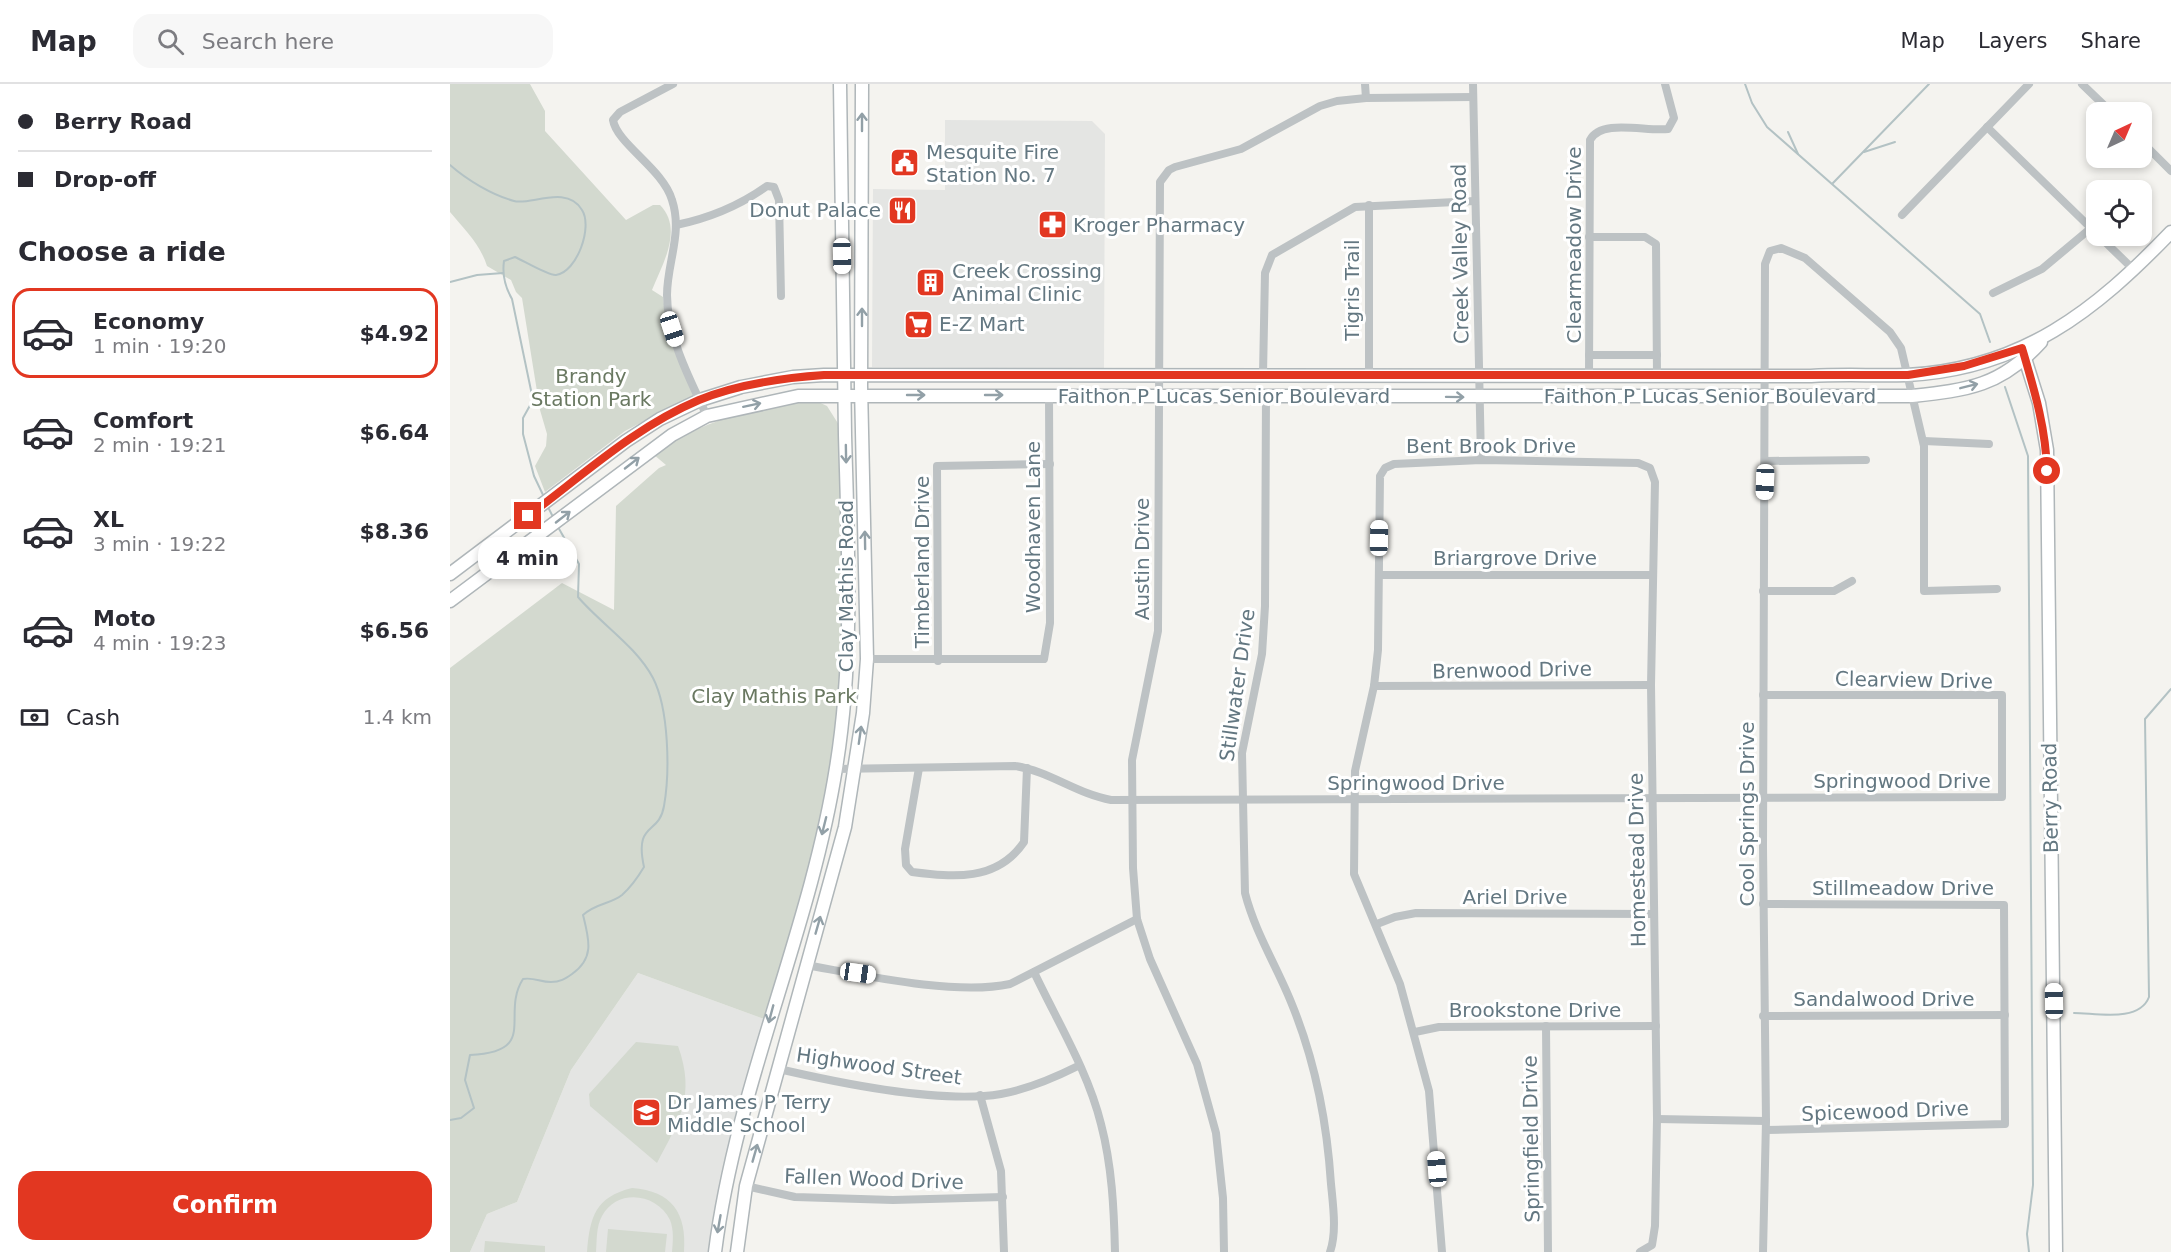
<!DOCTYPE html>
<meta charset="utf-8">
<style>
body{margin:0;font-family:"DejaVu Sans",sans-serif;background:#f7f7f7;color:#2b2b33;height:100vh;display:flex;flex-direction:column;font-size:22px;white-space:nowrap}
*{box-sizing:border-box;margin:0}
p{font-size:20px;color:#7c7c81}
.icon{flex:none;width:33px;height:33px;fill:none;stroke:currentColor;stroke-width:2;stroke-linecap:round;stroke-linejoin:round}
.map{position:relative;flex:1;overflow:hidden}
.details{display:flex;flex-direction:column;background:#fff;width:450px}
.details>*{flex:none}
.banner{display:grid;align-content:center;height:132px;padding:0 18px;background:#fff}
.needle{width:39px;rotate:44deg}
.tools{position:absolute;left:1636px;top:18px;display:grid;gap:12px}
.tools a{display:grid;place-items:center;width:66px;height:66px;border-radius:12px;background:#fff;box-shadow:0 3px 9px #0003;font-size:30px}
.end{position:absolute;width:27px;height:27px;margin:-14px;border:8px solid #e23721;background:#fff;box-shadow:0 0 0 3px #fff}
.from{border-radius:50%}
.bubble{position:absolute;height:42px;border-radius:18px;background:#fff;box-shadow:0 3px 9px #0003;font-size:20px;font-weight:700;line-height:42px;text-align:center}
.car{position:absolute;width:18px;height:36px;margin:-18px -9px;border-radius:8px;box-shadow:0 0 4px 2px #0007;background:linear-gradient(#fff 24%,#345 0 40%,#fff 0 76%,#345 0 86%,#fff 0)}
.banner b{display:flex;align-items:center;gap:21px;height:57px;font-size:22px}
.banner b+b{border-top:2px solid #e1e1e2}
.banner i{width:15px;height:15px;background:#2b2b33}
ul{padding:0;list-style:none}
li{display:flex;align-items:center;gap:18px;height:90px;margin:0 12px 9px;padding:0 6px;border:3px solid transparent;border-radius:18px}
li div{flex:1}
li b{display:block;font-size:22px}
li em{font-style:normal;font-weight:700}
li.current{border-color:#e23721}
li>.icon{width:54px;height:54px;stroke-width:1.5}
h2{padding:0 18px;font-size:27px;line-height:72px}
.pay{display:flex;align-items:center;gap:15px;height:66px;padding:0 18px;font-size:22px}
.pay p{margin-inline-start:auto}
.primary-button{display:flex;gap:12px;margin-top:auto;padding:12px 18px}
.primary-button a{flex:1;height:69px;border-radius:18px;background:#e23721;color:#fff;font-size:24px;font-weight:700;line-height:69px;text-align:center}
header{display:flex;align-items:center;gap:36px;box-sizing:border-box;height:84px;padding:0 30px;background:#fff;border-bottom:2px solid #e1e1e2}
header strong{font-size:28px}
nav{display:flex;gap:33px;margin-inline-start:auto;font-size:21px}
.search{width:420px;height:54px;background:#f7f7f7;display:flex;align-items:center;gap:15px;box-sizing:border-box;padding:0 21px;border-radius:18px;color:#7c7c81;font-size:22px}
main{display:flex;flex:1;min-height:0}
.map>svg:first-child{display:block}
</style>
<header>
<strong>Map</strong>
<div class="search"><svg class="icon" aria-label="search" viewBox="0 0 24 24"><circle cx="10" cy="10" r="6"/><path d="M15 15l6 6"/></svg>Search here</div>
<nav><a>Map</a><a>Layers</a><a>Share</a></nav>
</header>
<main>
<section class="details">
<div class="banner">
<b><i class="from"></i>Berry Road</b>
<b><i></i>Drop-off</b>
</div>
<h2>Choose a ride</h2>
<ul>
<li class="current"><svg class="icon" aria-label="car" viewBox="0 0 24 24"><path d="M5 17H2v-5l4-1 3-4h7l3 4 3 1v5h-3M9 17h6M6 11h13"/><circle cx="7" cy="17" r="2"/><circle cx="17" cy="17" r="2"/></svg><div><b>Economy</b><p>1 min · 19:20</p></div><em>$4.92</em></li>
<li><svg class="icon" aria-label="car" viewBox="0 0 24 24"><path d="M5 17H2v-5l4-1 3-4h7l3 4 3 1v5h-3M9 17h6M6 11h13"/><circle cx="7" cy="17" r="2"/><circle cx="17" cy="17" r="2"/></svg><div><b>Comfort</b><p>2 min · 19:21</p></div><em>$6.64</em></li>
<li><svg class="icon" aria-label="car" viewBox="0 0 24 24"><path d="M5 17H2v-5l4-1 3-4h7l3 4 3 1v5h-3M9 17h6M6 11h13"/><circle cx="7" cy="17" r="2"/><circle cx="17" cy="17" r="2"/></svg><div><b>XL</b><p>3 min · 19:22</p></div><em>$8.36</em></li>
<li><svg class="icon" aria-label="car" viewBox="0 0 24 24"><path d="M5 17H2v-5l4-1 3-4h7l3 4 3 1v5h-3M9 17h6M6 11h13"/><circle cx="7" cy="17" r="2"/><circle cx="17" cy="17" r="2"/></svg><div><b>Moto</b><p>4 min · 19:23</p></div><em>$6.56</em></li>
</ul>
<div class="pay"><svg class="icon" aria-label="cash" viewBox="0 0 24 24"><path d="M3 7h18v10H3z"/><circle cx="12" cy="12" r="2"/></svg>Cash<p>1.4 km</p></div>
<div class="primary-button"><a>Confirm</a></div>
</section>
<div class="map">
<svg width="1721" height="1168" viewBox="0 0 1721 1168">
<rect width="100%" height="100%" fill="#f4f3ef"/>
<g fill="#e4e5e3">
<path d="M495,36L642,37L655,50L654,285L422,283L423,105L495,106Z"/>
<path d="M188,889L314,935L277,1071L260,1168H20L37,1130L67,1118L121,986Z"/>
</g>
<g fill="#d3d9cf">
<path d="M0,0H80L95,27V47L176,136L203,121H210C234,145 212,181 202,206L213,213L217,242L244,311L175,347L95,408L85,382L96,362L97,350L90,326L72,214L66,208L61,196L37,182C30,160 15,146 0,128Z"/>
<path d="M362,315L377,322L389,341L394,540L385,678L345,838L314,935L188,889L121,986L67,1118L37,1130L20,1168H0V584L112,499L164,526L166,422L209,384L216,381L203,370C259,333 298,327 362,315Z"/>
<path d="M186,958L228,962C246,1012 229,1037 207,1079L140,1022L139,1010Z"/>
<path d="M182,1104C222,1107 237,1129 234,1168H222C223,1157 224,1146 220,1136C207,1109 167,1104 152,1132C146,1143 147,1156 146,1168H137C140,1133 145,1113 182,1104Z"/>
<path d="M158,1145L217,1150L215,1168H156Z"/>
<path d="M35,1157L95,1162V1168H34Z"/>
</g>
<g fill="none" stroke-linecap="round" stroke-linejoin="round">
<g stroke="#b3c2c4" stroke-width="2">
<path d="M1295,0L1302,19L1317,43L1530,230L1540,258"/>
<path d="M1338,48L1348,70"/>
<path d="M1414,68L1445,58"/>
<path d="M0,81C17,96 42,111 64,117C79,122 117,100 132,126C143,143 127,188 106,191C99,192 74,177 65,173L54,177C52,191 55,203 62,215L83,316L73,334V350L84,392L94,413"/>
<path d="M1383,99L1479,0"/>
<path d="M0,198L27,191L53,189"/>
<path d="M1555,303L1578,372L1583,1101L1577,1150L1579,1168"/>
<path d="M97,421L104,435"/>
<path d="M1624,929C1646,929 1689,939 1699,913L1695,635L1721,605"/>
<path d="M0,1036L11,1034L24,1024L15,996L20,971C90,968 50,931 73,895C84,893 90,898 101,898C110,898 115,895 122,890C145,874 139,855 133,831C146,819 161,820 172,811C181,803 188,793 194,783C184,737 209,752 214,722C220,688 219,625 203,594C186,562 151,540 128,513L129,480L108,443"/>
</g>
<defs>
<g id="secondary">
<path d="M1573,268L1589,319L1597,366L1606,1168"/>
<path d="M0,490L176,357L210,335L250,316L291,303L343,293L374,291L1361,292C1393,290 1425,292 1457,291C1572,285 1645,227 1721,148"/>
<path d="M0,517L222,351L257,332L348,312H1462C1518,306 1551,302 1591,258"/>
<path d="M265,1168C286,1002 360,848 386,684C404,574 398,462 395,351C393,234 392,117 390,0"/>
<path d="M287,1168L296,1102L395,743L413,629L417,575L411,302L412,0"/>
</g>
</defs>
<use href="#secondary" stroke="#afb6b9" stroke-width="15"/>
<g stroke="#bdc2c4" stroke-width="8">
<path d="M223,0L170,28L163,36C167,60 213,85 222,116C233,149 217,179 217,211C217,252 240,296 257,332"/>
<path d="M915,0L916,14"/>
<path d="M1023,0L1031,376"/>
<path d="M1632,0L1661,28"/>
<path d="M1537,43L1647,150"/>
<path d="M1692,58L1721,87"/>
<path d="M919,121V290"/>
<path d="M1452,131L1579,0"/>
<path d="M226,141C260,134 289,122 317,102L324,103L329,116L331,212"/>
<path d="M1649,152L1684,186"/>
<path d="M1139,153H1195L1206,160L1207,291"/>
<path d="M1543,209L1592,185L1641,144"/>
<path d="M1139,271H1207"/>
<path d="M813,290L815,189L822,171L905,123L1025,117"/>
<path d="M1139,291L1140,56C1151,34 1197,48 1218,45L1224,34L1215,0"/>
<path d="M816,311L815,522L812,570L792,669L795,809C805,848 826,881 841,918C865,976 877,1038 881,1100C883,1121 887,1148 880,1168"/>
<path d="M1474,357L1539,360"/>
<path d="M1316,377L1416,376"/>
<path d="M929,491H1201"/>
<path d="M1313,507H1384L1402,497"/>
<path d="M417,575H594L600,539L599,311"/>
<path d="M488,577L487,382L600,380"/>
<path d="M924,602L1201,601"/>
<path d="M469,684L455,765L456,781L462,788C503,793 547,798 574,758L577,684"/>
<path d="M386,685L565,682C599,687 627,710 661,716L1552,713V611H1313"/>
<path d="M1313,820L1554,821L1555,1040L1316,1046"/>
<path d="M927,840L945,833L966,829L1204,830"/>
<path d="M356,881C412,891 506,912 560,900L687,835"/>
<path d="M584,888C607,937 638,987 651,1040C662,1082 664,1125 665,1168"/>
<path d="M1313,932L1555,931"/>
<path d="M1096,942L1098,1168"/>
<path d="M965,948L989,943L1206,942"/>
<path d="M329,985C389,999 491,1020 551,1010C579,1005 604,994 628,982"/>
<path d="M530,1011L551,1087L554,1168"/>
<path d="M1207,1035L1316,1037"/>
<path d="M296,1102L345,1113L443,1116L553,1113"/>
<path d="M774,1168L773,1114L766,1049L747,980L700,875L687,835L683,784L682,676L708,547L710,98L719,86L725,83L791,65L870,22L887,17L916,14L1023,13"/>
<path d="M992,1168L979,1007L950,900L904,790L905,687L924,602L928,566L930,392L935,384L944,380L1031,376L1188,379L1200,384L1205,398L1201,601L1207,1035L1205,1142L1202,1161L1190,1168"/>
<path d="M1313,1168L1316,1037L1313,763L1315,180L1320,167L1331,164L1355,174L1440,248L1451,264L1474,362V507L1547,505"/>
</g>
<use href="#secondary" stroke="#fff" stroke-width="12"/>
</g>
<defs><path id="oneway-shaft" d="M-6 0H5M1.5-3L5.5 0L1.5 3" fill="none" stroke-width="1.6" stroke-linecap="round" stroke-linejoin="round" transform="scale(1.5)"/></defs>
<g stroke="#92a0a7">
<use href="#oneway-shaft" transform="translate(412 38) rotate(-90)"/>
<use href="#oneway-shaft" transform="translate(412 233) rotate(-90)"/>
<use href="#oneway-shaft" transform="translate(1519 302) rotate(-14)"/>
<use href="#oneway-shaft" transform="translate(466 311)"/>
<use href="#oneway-shaft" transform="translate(544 311)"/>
<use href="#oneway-shaft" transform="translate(1005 313) rotate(1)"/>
<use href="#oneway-shaft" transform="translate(302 321) rotate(-12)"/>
<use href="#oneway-shaft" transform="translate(396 370) rotate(89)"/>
<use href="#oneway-shaft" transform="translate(182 379) rotate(-38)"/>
<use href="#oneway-shaft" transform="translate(113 433) rotate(-38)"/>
<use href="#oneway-shaft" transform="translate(415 456) rotate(-91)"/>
<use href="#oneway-shaft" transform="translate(410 651) rotate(-82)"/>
<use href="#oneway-shaft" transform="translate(374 742) rotate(104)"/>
<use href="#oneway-shaft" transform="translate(368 841) rotate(-74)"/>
<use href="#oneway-shaft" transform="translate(321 930) rotate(105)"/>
<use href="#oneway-shaft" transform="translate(305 1069) rotate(-74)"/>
<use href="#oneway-shaft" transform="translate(269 1140) rotate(100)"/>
</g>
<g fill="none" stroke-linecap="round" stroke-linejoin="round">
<path stroke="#e23721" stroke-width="8" d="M78,432C133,391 185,343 249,316C288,300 332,294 374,291H1458L1514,282L1572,264C1584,305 1596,344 1597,387"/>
</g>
<defs>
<symbol id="civic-square" viewBox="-11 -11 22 22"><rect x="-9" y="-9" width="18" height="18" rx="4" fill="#e23721" stroke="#fff"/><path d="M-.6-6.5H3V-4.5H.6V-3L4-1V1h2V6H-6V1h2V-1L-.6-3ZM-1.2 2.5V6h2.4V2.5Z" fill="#fff"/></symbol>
<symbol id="restaurant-square" viewBox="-11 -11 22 22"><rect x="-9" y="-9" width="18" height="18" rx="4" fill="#e23721" stroke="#fff"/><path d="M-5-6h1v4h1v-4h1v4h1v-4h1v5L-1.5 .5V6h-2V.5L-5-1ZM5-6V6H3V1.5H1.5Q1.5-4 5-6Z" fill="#fff"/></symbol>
<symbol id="pharmacy-square" viewBox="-11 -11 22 22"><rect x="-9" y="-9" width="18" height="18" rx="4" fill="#e23721" stroke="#fff"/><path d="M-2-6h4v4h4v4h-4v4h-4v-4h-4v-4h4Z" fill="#fff"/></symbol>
<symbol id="building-square" viewBox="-11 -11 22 22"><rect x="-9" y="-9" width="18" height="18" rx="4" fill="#e23721" stroke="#fff"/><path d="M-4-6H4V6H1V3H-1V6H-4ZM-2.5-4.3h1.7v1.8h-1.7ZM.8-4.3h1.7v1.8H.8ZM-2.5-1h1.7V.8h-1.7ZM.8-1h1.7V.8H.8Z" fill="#fff"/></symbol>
<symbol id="supermarket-square" viewBox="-11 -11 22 22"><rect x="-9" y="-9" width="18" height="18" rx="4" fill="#e23721" stroke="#fff"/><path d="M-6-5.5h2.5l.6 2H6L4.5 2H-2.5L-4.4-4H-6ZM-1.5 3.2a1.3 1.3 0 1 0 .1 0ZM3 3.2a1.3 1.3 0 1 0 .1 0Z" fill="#fff"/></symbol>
<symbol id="school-square" viewBox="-11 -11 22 22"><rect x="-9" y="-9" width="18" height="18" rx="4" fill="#e23721" stroke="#fff"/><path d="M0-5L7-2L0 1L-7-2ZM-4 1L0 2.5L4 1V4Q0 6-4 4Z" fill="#fff"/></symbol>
</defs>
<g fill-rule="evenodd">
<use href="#civic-square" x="438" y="62" width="33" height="33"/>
<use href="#restaurant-square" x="436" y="110" width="33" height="33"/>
<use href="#pharmacy-square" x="586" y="124" width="33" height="33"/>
<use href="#building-square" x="464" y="182" width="33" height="33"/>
<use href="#supermarket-square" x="452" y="224" width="33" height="33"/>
<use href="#school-square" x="180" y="1012" width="33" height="33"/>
</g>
<g text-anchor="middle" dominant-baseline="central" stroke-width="6" stroke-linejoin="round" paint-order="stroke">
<g font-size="20" fill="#637781" stroke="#fff" text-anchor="start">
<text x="476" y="68">Mesquite Fire<tspan x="476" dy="23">Station No. 7</tspan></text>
<text x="431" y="126" text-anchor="end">Donut Palace</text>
<text x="623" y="141">Kroger Pharmacy</text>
<text x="502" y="187">Creek Crossing<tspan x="502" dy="23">Animal Clinic</tspan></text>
<text x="489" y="240">E-Z Mart</text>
<text x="217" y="1018">Dr James P Terry<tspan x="217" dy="23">Middle School</tspan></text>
</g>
<g font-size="20" fill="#637781" stroke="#fff">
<text transform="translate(1124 161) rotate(-90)">Clearmeadow Drive</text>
<text transform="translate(1010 170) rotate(-91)">Creek Valley Road</text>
<text transform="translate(902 206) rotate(-90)">Tigris Trail</text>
<text x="774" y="312">Faithon P Lucas Senior Boulevard</text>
<text x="1260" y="312">Faithon P Lucas Senior Boulevard</text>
<text x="1041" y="362">Bent Brook Drive</text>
<text transform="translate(583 443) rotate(-90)">Woodhaven Lane</text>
<text x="1065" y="474">Briargrove Drive</text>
<text transform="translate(692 475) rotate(-90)">Austin Drive</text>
<text transform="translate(472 478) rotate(-90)">Timberland Drive</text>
<text transform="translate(396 502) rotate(-90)">Clay Mathis Road</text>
<text transform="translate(1062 586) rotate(-1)">Brenwood Drive</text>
<text transform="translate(1464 596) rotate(1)">Clearview Drive</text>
<text transform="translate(787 601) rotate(-82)">Stillwater Drive</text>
<text x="1452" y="697">Springwood Drive</text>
<text x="966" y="699">Springwood Drive</text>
<text transform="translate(1600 714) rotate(-91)">Berry Road</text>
<text transform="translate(1297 730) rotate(-90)">Cool Springs Drive</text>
<text transform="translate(1187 776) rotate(-91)">Homestead Drive</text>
<text x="1453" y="804">Stillmeadow Drive</text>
<text x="1065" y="813">Ariel Drive</text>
<text x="1434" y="915">Sandalwood Drive</text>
<text x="1085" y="926">Brookstone Drive</text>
<text transform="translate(429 982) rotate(8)">Highwood Street</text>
<text transform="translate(1435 1027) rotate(-2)">Spicewood Drive</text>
<text transform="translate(1081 1055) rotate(-91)">Springfield Drive</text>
<text transform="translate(424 1095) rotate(2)">Fallen Wood Drive</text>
</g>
<g font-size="20" fill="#697861" stroke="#fff">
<text x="141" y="292">Brandy<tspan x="141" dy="23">Station Park</tspan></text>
<text x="324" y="612">Clay Mathis Park</text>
</g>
</g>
</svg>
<div class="tools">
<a><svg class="needle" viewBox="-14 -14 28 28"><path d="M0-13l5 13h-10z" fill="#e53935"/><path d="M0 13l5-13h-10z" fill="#7c7c81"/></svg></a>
<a><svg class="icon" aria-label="locate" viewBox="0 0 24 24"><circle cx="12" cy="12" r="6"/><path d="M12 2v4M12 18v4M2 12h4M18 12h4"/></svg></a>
</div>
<i class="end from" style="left:1597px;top:387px"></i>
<i class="end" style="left:78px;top:432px"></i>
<div class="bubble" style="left:28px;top:453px;width:99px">4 min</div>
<i class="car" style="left:392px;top:172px;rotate:179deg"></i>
<i class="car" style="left:222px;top:245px;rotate:162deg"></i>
<i class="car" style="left:1315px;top:398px;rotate:182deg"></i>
<i class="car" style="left:929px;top:454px;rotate:1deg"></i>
<i class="car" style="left:408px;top:889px;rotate:98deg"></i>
<i class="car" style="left:1604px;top:917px;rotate:359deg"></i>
<i class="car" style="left:987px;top:1085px;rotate:355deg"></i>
</div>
</main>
